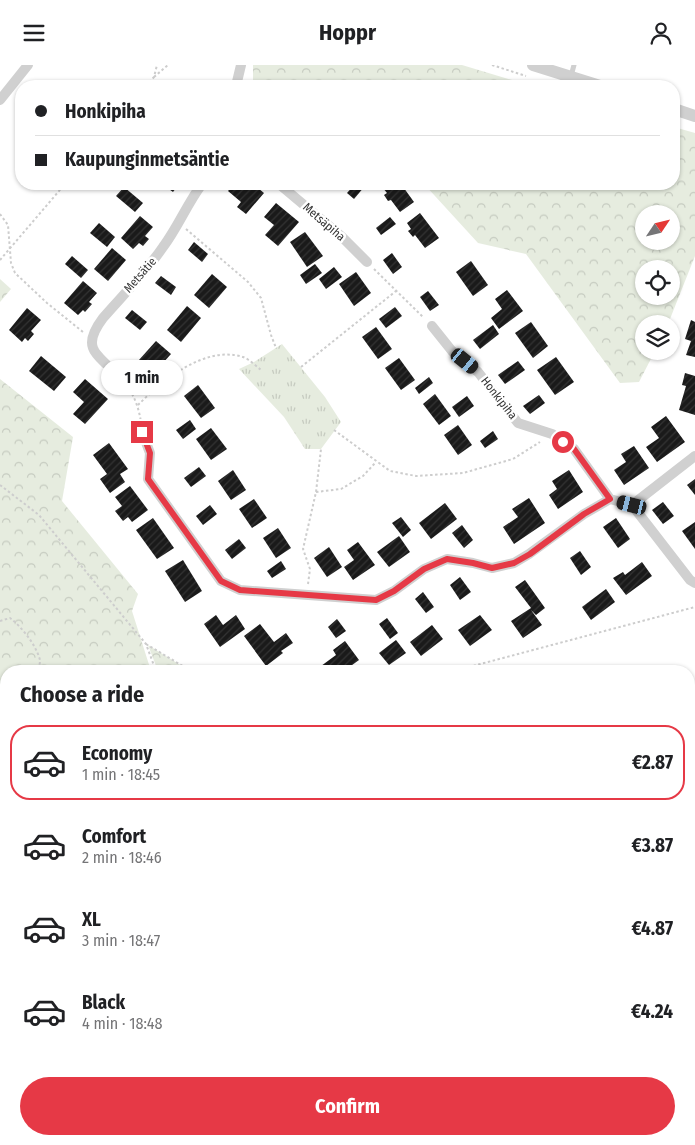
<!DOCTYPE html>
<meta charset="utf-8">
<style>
body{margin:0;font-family:"Fira Sans Condensed",sans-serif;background:#f6f6f6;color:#202124;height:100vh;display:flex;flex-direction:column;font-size:19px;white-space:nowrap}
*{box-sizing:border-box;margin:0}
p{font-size:16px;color:#757577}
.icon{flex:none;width:28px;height:28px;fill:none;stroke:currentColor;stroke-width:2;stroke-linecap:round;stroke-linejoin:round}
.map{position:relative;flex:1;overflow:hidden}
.side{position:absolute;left:0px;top:600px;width:695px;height:480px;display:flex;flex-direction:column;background:#fff;border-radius:20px 20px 0 0;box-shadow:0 1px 4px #0004}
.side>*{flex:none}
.banner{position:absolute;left:15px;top:15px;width:665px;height:110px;border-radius:20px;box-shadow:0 1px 4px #0004;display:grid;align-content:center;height:110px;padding:0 20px;background:#fff}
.needle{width:32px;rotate:55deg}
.buttons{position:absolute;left:635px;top:140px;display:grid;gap:10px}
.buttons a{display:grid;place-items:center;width:45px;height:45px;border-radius:50%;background:#fff;box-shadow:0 1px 4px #0004;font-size:25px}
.end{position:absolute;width:22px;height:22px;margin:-11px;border:6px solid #e63946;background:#fff;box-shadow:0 0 0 2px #fff}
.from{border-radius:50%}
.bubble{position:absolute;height:35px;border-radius:18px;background:#fff;box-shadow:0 1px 4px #0004;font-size:16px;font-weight:700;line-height:35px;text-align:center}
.car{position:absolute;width:15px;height:30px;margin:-15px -8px;border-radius:6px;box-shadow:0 0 4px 1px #0007;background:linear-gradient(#222 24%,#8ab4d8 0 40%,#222 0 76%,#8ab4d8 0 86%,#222 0)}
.banner b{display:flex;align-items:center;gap:18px;height:48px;font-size:19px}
.banner b+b{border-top:1px solid #e0e0e0}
.banner i{width:12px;height:12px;background:#202124}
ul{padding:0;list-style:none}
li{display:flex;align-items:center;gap:15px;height:75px;margin:0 10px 8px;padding:0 10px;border:2px solid transparent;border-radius:20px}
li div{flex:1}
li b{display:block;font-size:19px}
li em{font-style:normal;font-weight:700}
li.current{border-color:#e63946}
li>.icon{width:45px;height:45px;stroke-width:1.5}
h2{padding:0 20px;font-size:22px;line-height:60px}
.action{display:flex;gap:10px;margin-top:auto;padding:10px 20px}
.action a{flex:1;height:58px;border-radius:30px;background:#e63946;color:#fff;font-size:20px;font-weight:700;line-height:58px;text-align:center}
header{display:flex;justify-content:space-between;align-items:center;height:65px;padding:0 20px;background:#fff;font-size:22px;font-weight:700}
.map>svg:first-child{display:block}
</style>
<header><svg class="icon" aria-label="menu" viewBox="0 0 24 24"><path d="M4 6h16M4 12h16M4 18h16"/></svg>Hoppr<svg class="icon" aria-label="person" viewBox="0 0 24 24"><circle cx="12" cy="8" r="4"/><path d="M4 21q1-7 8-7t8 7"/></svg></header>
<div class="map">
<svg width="695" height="1080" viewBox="0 0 695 1080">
<defs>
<pattern id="grass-tufts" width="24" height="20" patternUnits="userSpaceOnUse" patternTransform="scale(1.25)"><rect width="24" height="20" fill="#e6ecdf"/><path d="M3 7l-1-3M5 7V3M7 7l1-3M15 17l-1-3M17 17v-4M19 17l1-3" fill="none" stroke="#c6cbc0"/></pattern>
<pattern id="forest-crowns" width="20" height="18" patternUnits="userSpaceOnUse" patternTransform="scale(1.25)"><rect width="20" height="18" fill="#e6ecdf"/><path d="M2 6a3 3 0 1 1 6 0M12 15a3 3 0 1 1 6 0" fill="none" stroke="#c6cbc0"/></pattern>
<pattern id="water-waves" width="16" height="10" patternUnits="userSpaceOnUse" patternTransform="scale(1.25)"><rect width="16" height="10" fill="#cfe2ee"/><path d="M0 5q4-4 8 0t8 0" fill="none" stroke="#b2c2cd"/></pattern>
<pattern id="building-hatch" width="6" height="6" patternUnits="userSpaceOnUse" patternTransform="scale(1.25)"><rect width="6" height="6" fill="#1a1a1a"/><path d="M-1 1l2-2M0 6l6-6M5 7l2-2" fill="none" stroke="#333"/></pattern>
</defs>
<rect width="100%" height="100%" fill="#fff"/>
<path fill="url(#grass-tufts)" d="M282,279L325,332L341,357L321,384H305L284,352L239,304L254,297Z"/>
<g fill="url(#forest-crowns)" fill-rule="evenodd">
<path d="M253,0H462L532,21H295L289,17L253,21Z"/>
<path d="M674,62L695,68V191L668,259H644V286H655L639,317L620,318L526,189L478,178L424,119H674ZM644,149H671V176H644ZM644,204H671V231H644Z"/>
<path d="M0,214L11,224L0,237Z"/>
<path d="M0,314L73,372L62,436L138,529L132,546L151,606H6V1074H237L227,1080H0Z"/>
<path d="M148,580L190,606H158Z"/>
<path d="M695,722V929L689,959V750Z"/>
<path d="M613,1074H668V1080H610Z"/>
</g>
<path fill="url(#water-waves)" d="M460,1074H509L511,1080H460Z"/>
<g fill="url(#building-hatch)">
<path d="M162,119H179L173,127Z"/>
<path d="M234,119H253L264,128L246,149L237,142L241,137L228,126Z"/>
<path d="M355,119H362L365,121L354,134L347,128Z"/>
<path d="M387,119H401L414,137L400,147L391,135L388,136L384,130L387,128L382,122Z"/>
<path d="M124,122L143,138L135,147L116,131Z"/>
<path d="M276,138L299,157L278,181L265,170L274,160L264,152Z"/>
<path d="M420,148L439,173L425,183L415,170L413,172L408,166L411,164L407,158Z"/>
<path d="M140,151L153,162L145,171L149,174L143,181L139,178L133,184L121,173Z"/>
<path d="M390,152L396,159L381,170L376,163Z"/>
<path d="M99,158L115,172L107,182L90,168Z"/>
<path d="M305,167L323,191L307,202L290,177Z"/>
<path d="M194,177L208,189L202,197L188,185Z"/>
<path d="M112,183L126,195L108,216L94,204Z"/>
<path d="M392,188L402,202L393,209L383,195Z"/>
<path d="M72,191L88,205L81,213L65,199Z"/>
<path d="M471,196L488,220L473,231L456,207Z"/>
<path d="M315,199L322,208L306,219L300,210Z"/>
<path d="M334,202L342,212L326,224L319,214Z"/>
<path d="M356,207L371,228L354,241L339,219Z"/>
<path d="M212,209L227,222L209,243L194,230Z"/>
<path d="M161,211L176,222L171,230L155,218Z"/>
<path d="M83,216L97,228L89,237L92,239L85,247L83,245L78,250L64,238Z"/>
<path d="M507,225L523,246L499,264L491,253L502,244L495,234Z"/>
<path d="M428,226L439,240L430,246L420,232Z"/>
<path d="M187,241L201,253L181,277L167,265Z"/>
<path d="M395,242L402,251L386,263L379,254Z"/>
<path d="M27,243L41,255L31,266L34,269L28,276L25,273L22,277L9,265Z"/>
<path d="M132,245L147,257L140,265L125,253Z"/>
<path d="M691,255L695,257V292L686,290L691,276L685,274Z"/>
<path d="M531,257L548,281L533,293L515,268Z"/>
<path d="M493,260L499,269L480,284L473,275Z"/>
<path d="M376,262L392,284L378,294L362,272Z"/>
<path d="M156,276L171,289L145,318L130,305Z"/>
<path d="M41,291L66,312L54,326L29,306Z"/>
<path d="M556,292L574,317L555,330L537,305Z"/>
<path d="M399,293L415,315L401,325L385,303Z"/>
<path d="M518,296L525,305L505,319L498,310Z"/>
<path d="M685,308L695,311V350L679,345L686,321L682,320Z"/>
<path d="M429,312L433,318L419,329L415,323Z"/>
<path d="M85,314L108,334L85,359L73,349L84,337L73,327Z"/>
<path d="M198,320L215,343L201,353L184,331Z"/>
<path d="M435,329L451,351L439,360L423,339Z"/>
<path d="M539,330L545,338L530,349L523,341Z"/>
<path d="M467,331L474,341L459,352L452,342Z"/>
<path d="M666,351L685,377L657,397L646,382L659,373L651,362Z"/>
<path d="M190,355L196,364L183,374L176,365Z"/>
<path d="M458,360L472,380L458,390L444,370Z"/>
<path d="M211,363L227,384L211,395L196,374Z"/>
<path d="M493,366L498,374L485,383L480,376Z"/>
<path d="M109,378L128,404L120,409L125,417L110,428L100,414L107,409L93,390Z"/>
<path d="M634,381L649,403L624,420L614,405L626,397L621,389Z"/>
<path d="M199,402L206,411L191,422L184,413Z"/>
<path d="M233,405L246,425L231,435L218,416Z"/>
<path d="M569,405L583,427L558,444L549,430L557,424L552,416Z"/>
<path d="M695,414V430L687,420Z"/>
<path d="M130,421L148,445L132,457L128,452L123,456L115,446L122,441L115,432Z"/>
<path d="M529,433L545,458L514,479L503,462L518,452L512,444Z"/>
<path d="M254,434L267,453L252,463L239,444Z"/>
<path d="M663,437L674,451L663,459L652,445Z"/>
<path d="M445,438L457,454L431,474L419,458Z"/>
<path d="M210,440L217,449L203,460L196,451Z"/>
<path d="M401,452L411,465L403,472L392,458Z"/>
<path d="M153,453L174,483L157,494L136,465Z"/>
<path d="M616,453L630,474L618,483L603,462Z"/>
<path d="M695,457V484L682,466Z"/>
<path d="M462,460L473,475L464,483L452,468Z"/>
<path d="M278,463L291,483L276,493L263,473Z"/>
<path d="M399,471L410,487L389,502L377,487Z"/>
<path d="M239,474L246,483L232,494L225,485Z"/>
<path d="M358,477L375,500L353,515L344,502L354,495L347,485Z"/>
<path d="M329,482L342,502L327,512L314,493Z"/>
<path d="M580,486L591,502L581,510L570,493Z"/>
<path d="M183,495L202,526L185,537L165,506Z"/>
<path d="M281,496L286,504L272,513L267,506Z"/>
<path d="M642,497L652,511L626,530L613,513L623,507L625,510Z"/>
<path d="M460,512L471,527L460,535L450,520Z"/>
<path d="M525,515L545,543L536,550L531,545L542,560L523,573L511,556L531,543L515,522Z"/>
<path d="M606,524L615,537L591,555L582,542Z"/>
<path d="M423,527L434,542L426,548L415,534Z"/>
<path d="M216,550L223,560L236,550L245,564L220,582L204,559Z"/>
<path d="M480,550L492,565L470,581L458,565Z"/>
<path d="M387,553L398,568L390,574L379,559Z"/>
<path d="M337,554L346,566L336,573L328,562Z"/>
<path d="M260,559L274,577L286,568L293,578L281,586L283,588L266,601L244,571Z"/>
<path d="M432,560L443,574L421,591L410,577Z"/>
<path d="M396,575L406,588L389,600L379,588Z"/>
<path d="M345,576L359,595L344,606H325L321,601L336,590L333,585Z"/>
</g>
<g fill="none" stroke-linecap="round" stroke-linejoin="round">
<g stroke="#cdcdcd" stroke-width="2" stroke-dasharray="2.5 2.5" stroke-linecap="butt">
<path d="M492,0L526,11"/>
<path d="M154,12L168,0"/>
<path d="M146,21L154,12L157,0"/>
<path d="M0,149L8,160L11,198L15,208L47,238L83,267"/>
<path d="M186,164L248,217L261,233L271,270L276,283"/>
<path d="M0,195L65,119"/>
<path d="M374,204L424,253"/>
<path d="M301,302L396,226"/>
<path d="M113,306C130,323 137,333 141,357"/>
<path d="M138,340C163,315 205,280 243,292C249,294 256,301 261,305"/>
<path d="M334,365L390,406L416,411L463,408L513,394L540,377"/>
<path d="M0,420L39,450L146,579L156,606"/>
<path d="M316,427L341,424L363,411L376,397"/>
<path d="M308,519L310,504L303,484L316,427L321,384"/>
<path d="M0,556L10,553C22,562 36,580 40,595C40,598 39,603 38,606"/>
<path d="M146,579L191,606"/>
<path d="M454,606L695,542"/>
<path d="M0,662L6,661"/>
<path d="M0,865L6,866"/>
</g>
<path stroke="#d0d0d0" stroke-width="5" d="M571,11L574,0"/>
<g stroke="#d0d0d0" stroke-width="10">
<path d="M236,21L241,0"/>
<path d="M0,35L28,0"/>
<path d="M279,119L341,171L367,197"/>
<path d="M432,261L452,286L478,307L518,358L552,369L574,384L610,434L632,440L690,515L695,518"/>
<path d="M106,299C102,295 95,289 93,283C89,273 97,261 103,253C123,230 146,207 163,182C178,162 187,139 202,119"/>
<path d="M142,367L150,388L148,414L221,516L240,525L376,535L394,526L424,504L447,494L473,498L492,503L514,498L529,489L584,449L610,434"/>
<path d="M632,440L695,391"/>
<path d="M689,719L695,698"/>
<path d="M597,1080L602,1074"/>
</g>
<g stroke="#d0d0d0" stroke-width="12">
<path d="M533,0L600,21"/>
<path d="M674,44L695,51"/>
<path d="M689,1025L695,983"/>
<path d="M681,1080L682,1074"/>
</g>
</g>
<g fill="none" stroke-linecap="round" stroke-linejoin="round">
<path stroke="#e63946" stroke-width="6" d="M142,367L150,388L148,414L221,516L240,525L376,535L394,526L424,504L447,494L473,498L492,503L514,498L530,489L584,449L610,434L574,384L563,377"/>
</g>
<g text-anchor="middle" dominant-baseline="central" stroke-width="5" stroke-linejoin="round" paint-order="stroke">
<g font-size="12" fill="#333" stroke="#fff">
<text transform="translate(324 157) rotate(41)">Metsäpiha</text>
<text transform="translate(140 210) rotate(-49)">Metsätie</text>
<text transform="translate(499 333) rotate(52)">Honkipiha</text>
</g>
</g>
</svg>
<div class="buttons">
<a><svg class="needle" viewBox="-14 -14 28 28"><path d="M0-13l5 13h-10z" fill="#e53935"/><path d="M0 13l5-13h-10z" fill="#757577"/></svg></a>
<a><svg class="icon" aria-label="locate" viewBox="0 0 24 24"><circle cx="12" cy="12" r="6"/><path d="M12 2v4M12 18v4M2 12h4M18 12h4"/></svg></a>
<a><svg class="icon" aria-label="layers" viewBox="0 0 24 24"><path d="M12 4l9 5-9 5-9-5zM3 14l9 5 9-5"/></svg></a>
</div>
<i class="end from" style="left:563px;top:377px"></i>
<i class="end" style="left:142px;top:367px"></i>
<div class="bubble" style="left:101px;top:295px;width:82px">1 min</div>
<i class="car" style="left:465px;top:296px;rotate:129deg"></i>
<i class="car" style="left:632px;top:440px;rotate:284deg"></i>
<div class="banner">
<b><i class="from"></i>Honkipiha</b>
<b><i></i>Kaupunginmetsäntie</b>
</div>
<section class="side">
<h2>Choose a ride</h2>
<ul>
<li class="current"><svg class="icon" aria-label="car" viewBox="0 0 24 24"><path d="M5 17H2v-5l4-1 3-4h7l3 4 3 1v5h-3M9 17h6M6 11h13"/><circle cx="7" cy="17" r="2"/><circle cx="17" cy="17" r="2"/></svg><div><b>Economy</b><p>1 min · 18:45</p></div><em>€2.87</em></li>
<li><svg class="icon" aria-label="car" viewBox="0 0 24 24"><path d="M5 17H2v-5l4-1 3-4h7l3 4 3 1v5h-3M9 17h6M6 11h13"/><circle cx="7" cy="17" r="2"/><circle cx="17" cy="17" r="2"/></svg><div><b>Comfort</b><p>2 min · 18:46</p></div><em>€3.87</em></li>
<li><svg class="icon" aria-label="car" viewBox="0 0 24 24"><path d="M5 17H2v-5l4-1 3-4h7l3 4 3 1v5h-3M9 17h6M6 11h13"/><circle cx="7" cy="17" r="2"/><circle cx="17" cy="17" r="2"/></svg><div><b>XL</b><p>3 min · 18:47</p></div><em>€4.87</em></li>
<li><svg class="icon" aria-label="car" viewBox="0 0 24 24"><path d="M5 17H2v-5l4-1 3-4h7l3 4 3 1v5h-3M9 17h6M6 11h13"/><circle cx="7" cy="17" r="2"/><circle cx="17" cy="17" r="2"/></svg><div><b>Black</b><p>4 min · 18:48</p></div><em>€4.24</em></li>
</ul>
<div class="action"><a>Confirm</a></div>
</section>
</div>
